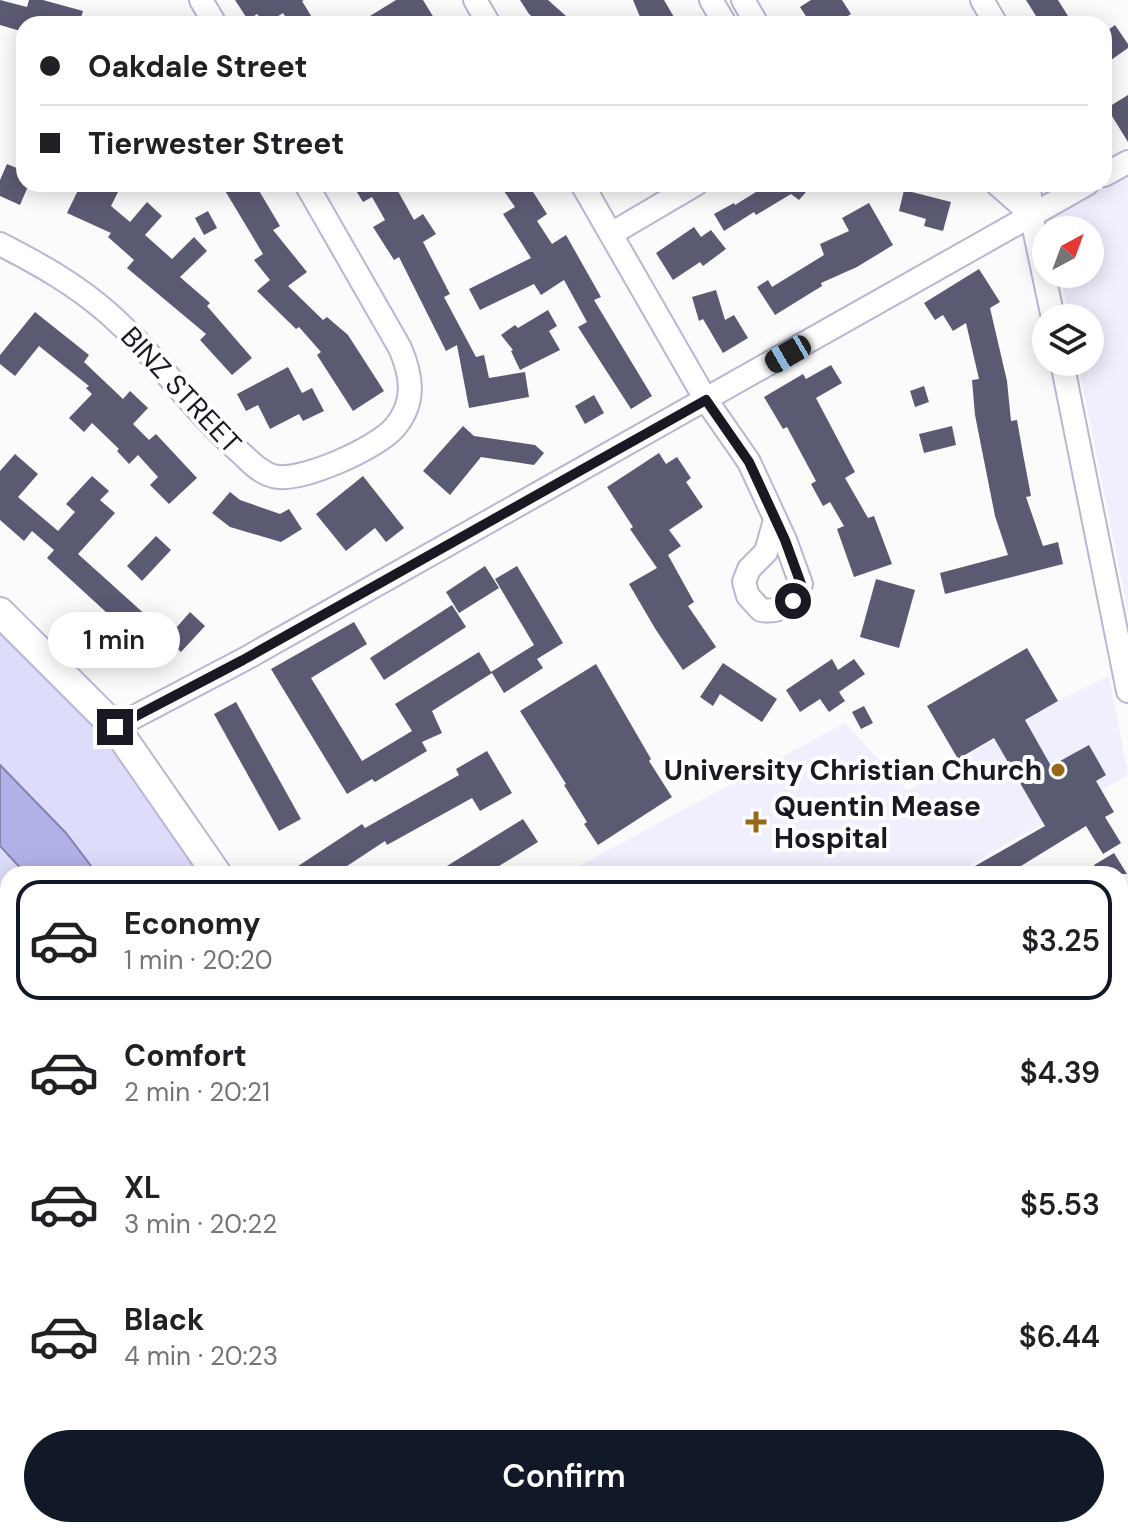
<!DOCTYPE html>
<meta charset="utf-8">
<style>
body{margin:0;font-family:"DM Sans",sans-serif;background:#f2f2f2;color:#202124;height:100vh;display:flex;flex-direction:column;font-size:30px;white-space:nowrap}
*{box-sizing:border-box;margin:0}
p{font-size:26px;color:#757577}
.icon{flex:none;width:44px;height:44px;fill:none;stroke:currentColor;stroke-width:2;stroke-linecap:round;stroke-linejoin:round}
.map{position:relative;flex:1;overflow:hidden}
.side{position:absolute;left:0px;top:866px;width:1128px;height:672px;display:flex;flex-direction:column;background:#fff;border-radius:24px 24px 0 0;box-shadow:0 4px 20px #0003}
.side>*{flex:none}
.top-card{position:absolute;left:16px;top:16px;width:1096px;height:176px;border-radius:24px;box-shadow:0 4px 20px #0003;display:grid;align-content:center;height:176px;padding:0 24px;background:#fff}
.needle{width:52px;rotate:41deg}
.controls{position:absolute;left:1032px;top:216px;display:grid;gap:16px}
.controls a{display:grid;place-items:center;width:72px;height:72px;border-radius:50%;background:#fff;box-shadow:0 4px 20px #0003;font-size:40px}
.end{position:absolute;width:36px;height:36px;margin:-18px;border:10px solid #191923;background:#fff;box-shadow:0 0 0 4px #fff}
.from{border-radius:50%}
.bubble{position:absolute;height:56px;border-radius:28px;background:#fff;box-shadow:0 4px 20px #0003;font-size:26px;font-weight:600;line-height:56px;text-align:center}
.car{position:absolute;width:24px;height:48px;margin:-24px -12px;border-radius:10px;box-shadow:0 0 6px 2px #0007;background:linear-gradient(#222 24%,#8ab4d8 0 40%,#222 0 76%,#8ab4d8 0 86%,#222 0)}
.top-card b{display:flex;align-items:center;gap:28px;height:76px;font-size:30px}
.top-card b+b{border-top:2px solid #e0e0e0}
.top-card i{width:20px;height:20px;background:#202124}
ul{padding:14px 0 0;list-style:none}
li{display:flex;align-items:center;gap:24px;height:120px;margin:0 16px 12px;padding:0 8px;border:4px solid transparent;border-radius:24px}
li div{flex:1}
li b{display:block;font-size:30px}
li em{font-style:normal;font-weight:600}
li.on{border-color:#111827}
li>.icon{width:72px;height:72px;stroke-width:1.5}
.button{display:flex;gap:16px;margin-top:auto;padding:16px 24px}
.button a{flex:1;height:92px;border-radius:48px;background:#111827;color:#fff;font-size:32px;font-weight:600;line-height:92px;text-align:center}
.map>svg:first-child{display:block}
</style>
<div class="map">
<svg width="1128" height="1538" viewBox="0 0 1128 1538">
<rect width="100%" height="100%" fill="#fbfbfb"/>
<g fill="#efeffe">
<path d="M1128,168V612L1078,362H1090V318H1069L1061,274H1090V230H1052L1048,211Z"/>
<path d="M1109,676L1128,775L954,874H564L845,723L908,791L1058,701Z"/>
<path d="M1128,1457V1496L1120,1501V1461Z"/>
<path d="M1012,1530H1071L1058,1538H1013Z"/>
</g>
<g fill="#dddcfb">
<path d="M0,631L79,707L134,774L204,874H8V1006L0,996Z"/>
<path d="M1128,1406V1457L1120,1461V1411Z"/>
<path d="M1128,1495V1538H1057L1070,1530H1120V1500Z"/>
<path d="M728,1530H962L963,1538H732Z"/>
</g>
<g fill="#b2b1e7" stroke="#8483ac" stroke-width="2">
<path d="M0,765L66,833L97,874H26L0,846Z"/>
<rect x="821" y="1530" width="57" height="8"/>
</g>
<g fill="#5b5a73">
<path d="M0,0L27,7L29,0H43L83,11L79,24H24V32L0,25Z"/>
<path d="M235,0H304L302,1L316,24H290L283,13L266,24L257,14L248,20Z"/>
<path d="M396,0H423L434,18L425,24H357Z"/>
<path d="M520,0H548L575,24H540L529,14Z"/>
<path d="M633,0H664L678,24H643Z"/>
<path d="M811,0H842L851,14L835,24H811L800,7Z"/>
<path d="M1026,0H1058L1073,24H1041Z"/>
<path d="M1115,25L1128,44V48L1104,65V33Z"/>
<path d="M1128,95V142L1107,108Z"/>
<path d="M7,164L24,171V184H29L20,205L0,196V180Z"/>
<path d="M81,184H100L118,192L111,206L130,222L147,202L162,216L145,235L172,259L194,237L207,251L180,277L210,303L207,306L252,358L232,375L200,340L206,334L127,268L134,260L108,237L111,233L67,213Z"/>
<path d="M221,184H255L280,226L273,230L307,272L288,286L323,320L327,317L348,335L384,391L353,411L317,355L321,352L299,327L296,329L257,291L270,280L254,260L263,254Z"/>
<path d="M352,184H394L414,220L423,214L436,234L423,242L450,294L444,297L476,357L484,355L489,378L525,372L529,397L469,408L457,345L446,351L399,257L394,260L373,227L385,220L372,197L363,202Z"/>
<path d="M499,184H528L547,214L537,221L552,244L566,235L601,297L594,300L652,396L631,409L578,327L587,322L564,280L541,295L534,284L480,310L469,289L531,258L503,214L515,207Z"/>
<path d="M769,184H813L799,200L791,194L756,215L754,212L724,231L714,214L734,203L735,205Z"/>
<path d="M904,190L951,202L943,231L924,226L926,219L899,211Z"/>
<path d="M869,203L893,245L857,267L821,283L822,286L775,315L757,287L768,280L772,287L824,255L820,244L849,231L842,218Z"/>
<path d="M208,211L217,228L204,235L195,218Z"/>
<path d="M694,227L701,237L711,230L726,249L703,266L700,262L673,280L656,253Z"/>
<path d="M979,269L1000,302L990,308L1007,381L1011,421L1017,420L1023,454L1031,496L1026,497L1043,546L1058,542L1063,564L945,594L940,573L1008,555L995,516L975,415L972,380L979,379L966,323L953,331L943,315L935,320L924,303Z"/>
<path d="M716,290L725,320L734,315L748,338L723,353L703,319L699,321L692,297Z"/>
<path d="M548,310L557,326L549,331L560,350L520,370L511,351L513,350L501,335L515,325L518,328Z"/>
<path d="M35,312L89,355L84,362L123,399L130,391L148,408L133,424L149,440L156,434L197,478L169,504L150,485L158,477L138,455L129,464L117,451L119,449L92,423L84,432L69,418L92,394L86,388L89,386L39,346L15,376L0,364V355Z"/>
<path d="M831,365L842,383L816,398L855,472L845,478L868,518L874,516L892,564L854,577L837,529L844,526L830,502L823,506L811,484L816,481L787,427L783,429L764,397L803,374L806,379Z"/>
<path d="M288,367L302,393L312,388L324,411L303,421L299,414L270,429L258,405L246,411L237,394Z"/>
<path d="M924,386L929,402L915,407L910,391Z"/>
<path d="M594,395L604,413L585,424L575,406Z"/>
<path d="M463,426L474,436L535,445L544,453L534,465L481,457L450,495L423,471Z"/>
<path d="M952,426L956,445L924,453L919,434Z"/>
<path d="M659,453L666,464L677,457L691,478L686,482L703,507L669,530L681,546L668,555L694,602L688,606L716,647L683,670L656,630L629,584L657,568L630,529L633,527L607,487Z"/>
<path d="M15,454L38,474L18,497L58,531L75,512L66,504L92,476L109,491L100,500L115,513L78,554L169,636L190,612L205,626L181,652L168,640L154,656L47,558L54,550L32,531L24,541L0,520V471Z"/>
<path d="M363,476L404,528L386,542L375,528L346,551L316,514Z"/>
<path d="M230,492L240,500L280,514L289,509L302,529L281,542L230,527L212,513Z"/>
<path d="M156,536L171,550L142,581L127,566Z"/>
<path d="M485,566L499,588L459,613L446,592Z"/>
<path d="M517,566L563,643L537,659L543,668L504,693L492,673L432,711L442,733L422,742L427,751L375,782L372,779L347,794L271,669L354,622L367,644L311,678L362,761L412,731L395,704L479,652L491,672L534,645L495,579Z"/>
<path d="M876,579L915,590L899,648L860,637Z"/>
<path d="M452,605L466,627L384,680L370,658Z"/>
<path d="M1027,648L1058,701L1025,720L1051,766L1089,745L1106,775L1096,781L1114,812L1105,817L1121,843L1103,854L1086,826L1008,874H961L1045,826L994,738L958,759L927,706Z"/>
<path d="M832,659L838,670L854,659L865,674L839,692L845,701L829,712L820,699L800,712L786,690Z"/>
<path d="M723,663L777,699L762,722L720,694L713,706L700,697Z"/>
<path d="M596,664L651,759L649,761L672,797L598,845L584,824L587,822L564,785L566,784L520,711Z"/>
<path d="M236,702L301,819L279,831L214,714Z"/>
<path d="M864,706L873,723L861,729L852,712Z"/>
<path d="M487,751L512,793L480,811L472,798L387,845L385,841L335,874H286L362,824L365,828L459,775L456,769Z"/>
<path d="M523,819L538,842L486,874H434Z"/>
<path d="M1114,853L1127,874H1099L1094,865Z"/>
</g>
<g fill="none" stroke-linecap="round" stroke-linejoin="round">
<defs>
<g id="minor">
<path d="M201,0L215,24"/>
<path d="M475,0L489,24"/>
<path d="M711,0L725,24"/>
<path d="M743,0L757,24"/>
<path d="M982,0L996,24"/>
<path d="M1104,175L1128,162"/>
<path d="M582,184L706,400L749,462L785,540L801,584C792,603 782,613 761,610L748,596L744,582L749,569L766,552L775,520"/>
<path d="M997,184L1031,214"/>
<path d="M1024,184L1030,195L1031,214L1053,318"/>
<path d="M611,234L696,184"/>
<path d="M0,244C39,264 75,284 108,313C157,356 193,412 243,455C251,463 261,473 273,476C298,484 378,448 395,427C416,402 412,376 400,348L306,184"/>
<path d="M1062,362L1128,691"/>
<path d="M115,727L243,660L1087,184"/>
<path d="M716,1530L721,1538"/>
<path d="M685,1538L699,1530"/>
</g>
<g id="major">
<path d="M0,612L115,727L217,874"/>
<path d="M0,1009L8,1020"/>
<path d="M318,1530L322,1538"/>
<path d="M977,1530L978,1538"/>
</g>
</defs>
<use href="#minor" stroke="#b8b7d3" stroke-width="26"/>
<use href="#major" stroke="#b8b7d3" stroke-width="32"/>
<use href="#minor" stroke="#fff" stroke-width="22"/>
<use href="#major" stroke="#fff" stroke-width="28"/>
</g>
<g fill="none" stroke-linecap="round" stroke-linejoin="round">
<path stroke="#191923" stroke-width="10" d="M115,727L243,660L706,400L749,462L785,540L801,584L793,601"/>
</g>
<g fill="#966817" stroke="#fff" stroke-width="3">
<circle cx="1058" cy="770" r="8"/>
<path d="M752 810h8v8h8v8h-8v8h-8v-8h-8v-8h8z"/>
</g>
<g text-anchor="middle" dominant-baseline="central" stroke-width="8" stroke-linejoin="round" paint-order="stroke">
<g font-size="28" fill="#191923" stroke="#fff">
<text transform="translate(181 390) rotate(47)">BINZ STREET</text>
</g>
<g font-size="28" font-weight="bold" fill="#191923" stroke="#fff" text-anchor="end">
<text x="1042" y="770">University Christian Church</text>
<text x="774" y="806" text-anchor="start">Quentin Mease<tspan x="774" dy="32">Hospital</tspan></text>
</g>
</g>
</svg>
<div class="controls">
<a><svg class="needle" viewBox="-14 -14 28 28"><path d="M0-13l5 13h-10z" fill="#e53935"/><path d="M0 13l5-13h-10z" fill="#757577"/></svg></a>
<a><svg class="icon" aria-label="layers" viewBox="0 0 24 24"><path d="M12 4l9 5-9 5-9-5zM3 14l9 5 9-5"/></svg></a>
</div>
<i class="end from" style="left:793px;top:601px"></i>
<i class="end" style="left:115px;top:727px"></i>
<div class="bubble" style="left:48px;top:612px;width:132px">1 min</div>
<i class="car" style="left:788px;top:354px;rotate:240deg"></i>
<div class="top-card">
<b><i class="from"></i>Oakdale Street</b>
<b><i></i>Tierwester Street</b>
</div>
<section class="side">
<ul>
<li class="on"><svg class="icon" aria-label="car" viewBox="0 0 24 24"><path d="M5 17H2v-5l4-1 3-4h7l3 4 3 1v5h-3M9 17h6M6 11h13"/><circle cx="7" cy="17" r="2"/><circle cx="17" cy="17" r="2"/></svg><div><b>Economy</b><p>1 min · 20:20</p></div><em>$3.25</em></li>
<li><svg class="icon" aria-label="car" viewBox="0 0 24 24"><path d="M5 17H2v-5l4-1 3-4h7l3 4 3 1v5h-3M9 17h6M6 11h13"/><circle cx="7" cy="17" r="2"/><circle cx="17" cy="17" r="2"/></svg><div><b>Comfort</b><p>2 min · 20:21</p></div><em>$4.39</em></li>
<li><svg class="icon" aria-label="car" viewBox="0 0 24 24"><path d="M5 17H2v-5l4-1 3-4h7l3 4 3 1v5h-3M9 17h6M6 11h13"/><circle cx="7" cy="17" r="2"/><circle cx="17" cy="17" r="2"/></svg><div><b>XL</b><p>3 min · 20:22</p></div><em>$5.53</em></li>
<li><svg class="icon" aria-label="car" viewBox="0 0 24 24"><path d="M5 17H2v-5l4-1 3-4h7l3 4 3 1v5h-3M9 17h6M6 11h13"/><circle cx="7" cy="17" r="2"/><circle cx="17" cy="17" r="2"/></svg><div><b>Black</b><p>4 min · 20:23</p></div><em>$6.44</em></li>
</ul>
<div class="button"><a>Confirm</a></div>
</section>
</div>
